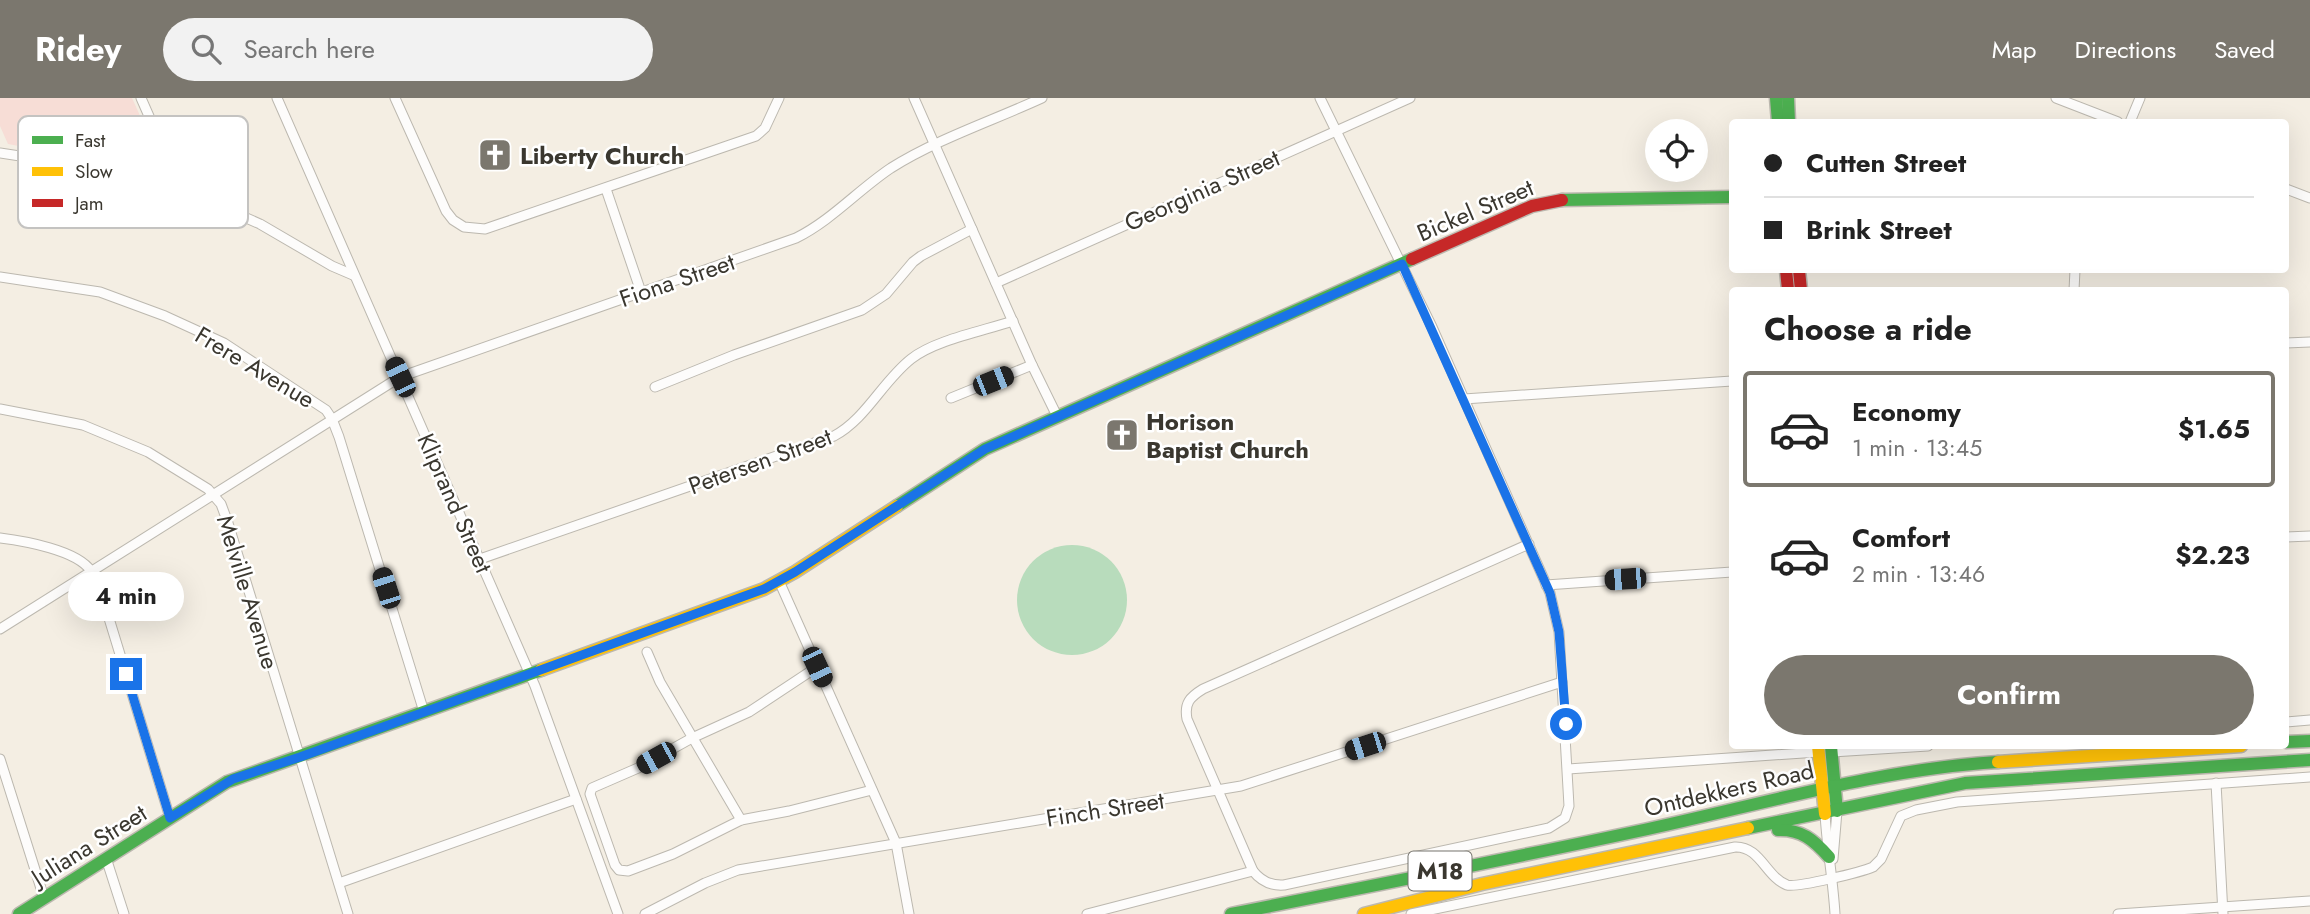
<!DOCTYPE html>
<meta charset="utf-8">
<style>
body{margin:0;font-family:Jost,sans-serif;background:#f2f2f2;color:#222;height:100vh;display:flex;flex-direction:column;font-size:26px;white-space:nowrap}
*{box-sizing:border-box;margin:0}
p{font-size:23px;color:#767676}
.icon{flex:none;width:38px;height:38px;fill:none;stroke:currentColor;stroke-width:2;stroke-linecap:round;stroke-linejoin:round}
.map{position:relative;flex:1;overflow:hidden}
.drawer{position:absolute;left:1729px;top:189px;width:560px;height:462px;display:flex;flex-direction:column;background:#fff;border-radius:7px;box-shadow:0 7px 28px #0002}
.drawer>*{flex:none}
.banner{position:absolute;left:1729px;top:21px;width:560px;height:154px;border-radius:7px;box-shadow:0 7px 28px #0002;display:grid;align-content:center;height:154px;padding:0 35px;background:#fff}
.controls{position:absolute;left:1645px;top:21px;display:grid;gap:14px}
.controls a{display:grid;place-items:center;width:63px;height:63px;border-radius:50%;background:#fff;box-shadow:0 7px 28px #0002;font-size:35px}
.end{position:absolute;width:32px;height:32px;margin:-16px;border:9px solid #1a73e8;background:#fff;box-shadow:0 0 0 4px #fff}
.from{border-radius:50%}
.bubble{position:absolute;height:49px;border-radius:24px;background:#fff;box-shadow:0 7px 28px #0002;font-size:23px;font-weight:700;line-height:49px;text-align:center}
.car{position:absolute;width:21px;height:42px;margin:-21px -10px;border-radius:9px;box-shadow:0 0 5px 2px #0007;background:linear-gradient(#222 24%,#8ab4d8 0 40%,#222 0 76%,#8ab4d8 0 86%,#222 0)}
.banner b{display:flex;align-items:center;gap:24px;height:66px;font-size:26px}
.banner b+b{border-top:2px solid #e0e0e0}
.banner i{width:18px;height:18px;background:#222}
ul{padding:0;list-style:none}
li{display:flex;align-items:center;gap:21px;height:116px;margin:0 14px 10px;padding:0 21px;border:4px solid transparent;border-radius:7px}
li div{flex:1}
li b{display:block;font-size:26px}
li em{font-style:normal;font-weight:700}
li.current{border-color:#7b776e}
li>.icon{width:63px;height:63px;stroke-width:1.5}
h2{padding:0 35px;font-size:32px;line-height:84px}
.action{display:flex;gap:14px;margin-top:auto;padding:14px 35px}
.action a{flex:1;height:80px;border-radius:42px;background:#7b776e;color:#fff;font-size:28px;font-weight:700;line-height:80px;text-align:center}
header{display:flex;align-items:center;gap:42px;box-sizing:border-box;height:98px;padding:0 35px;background:#7b776e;color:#fff}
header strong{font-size:33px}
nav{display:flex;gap:38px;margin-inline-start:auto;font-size:24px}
.search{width:490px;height:63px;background:#f2f2f2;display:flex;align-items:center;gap:18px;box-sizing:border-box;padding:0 24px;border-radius:38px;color:#767676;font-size:26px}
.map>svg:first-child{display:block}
</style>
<header>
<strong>Ridey</strong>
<div class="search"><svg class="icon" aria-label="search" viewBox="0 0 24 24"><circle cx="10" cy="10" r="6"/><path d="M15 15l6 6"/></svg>Search here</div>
<nav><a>Map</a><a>Directions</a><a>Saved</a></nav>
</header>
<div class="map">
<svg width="2310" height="816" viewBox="0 0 2310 816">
<rect width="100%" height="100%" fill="#f4eee3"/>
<path fill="#f7ddd6" d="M0,0H132L146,31L142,33L148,45L152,44L158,57L145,70L131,69L8,46L0,28Z"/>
<circle fill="#b8dcbc" cx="1072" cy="502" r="55"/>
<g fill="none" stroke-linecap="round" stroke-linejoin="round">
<defs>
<g id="street">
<path d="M141,0L181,91"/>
<path d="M277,0L535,588L618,816"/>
<path d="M395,0L446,113L453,122L464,129L485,131L756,38L765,30L779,0"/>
<path d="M914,0L1032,267L1057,318"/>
<path d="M1320,0L1432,229L1550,495L1559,534L1569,708L1565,720L1549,730L1284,787C1271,788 1261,783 1253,773L1187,621C1184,605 1190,599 1203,591L1529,446"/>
<path d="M2056,0L2118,24"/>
<path d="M2130,24L2140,0"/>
<path d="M0,55L98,70L181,91L260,126L332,168L353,177"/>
<path d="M148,82L159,69L165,55"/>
<path d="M606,91L641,194"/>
<path d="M2286,91L2310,100"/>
<path d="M0,179L100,194L165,218L224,245L326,312L332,321L339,339L424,614"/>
<path d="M996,185L1410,0"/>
<path d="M2074,192L2075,172"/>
<path d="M2286,245L2310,244"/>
<path d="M655,289L734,257L862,212L886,196L913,164L921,158L972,131"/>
<path d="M951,300L1032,267"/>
<path d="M1464,301L1732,283"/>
<path d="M0,311L83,327L148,354L208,391L221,406L228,425L348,816"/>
<path d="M2286,439L2310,438"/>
<path d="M0,440C24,443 77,452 91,473C97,482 100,494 104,504L170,720"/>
<path d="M480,461L834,338C866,321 882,284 911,261C935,242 983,233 1013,223"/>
<path d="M779,483L896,745L909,816"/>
<path d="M1546,487L1732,474"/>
<path d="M0,531L400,279L796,140C832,122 858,92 891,70C937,41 992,23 1042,0"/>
<path d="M647,554L660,584L741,722"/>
<path d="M817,569L749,614L692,640L638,670L592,690L590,696L615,767L619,772L628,773L673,756L741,722L789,713L872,692"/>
<path d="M2286,624L2310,622"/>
<path d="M1832,654L1928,648"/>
<path d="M0,661L44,800"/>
<path d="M1568,671L1818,654"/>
<path d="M2216,685L2223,816"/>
<path d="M1825,716C1827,750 1833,782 1835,816"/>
<path d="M106,760L124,816"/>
<path d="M1833,761L1837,713"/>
<path d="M339,785L576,701"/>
<path d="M645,816L705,785L738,772L1241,688L1562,584"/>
<path d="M1087,816L1253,773"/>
<path d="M1411,816L1735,749C1760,748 1766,779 1787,787C1796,790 1862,774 1873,769L1881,761L1901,718L1916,712L1957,704L2310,679"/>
<path d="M2118,816L2310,803"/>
</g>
<g id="fast">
<path d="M1776,0L1778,24"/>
<path d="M1788,0L1789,24"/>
<path d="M1562,102L1732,99"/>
<path d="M897,408L985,351L1412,161"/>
<path d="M2286,644L2310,643"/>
<path d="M1831,648L1837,713"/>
<path d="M1748,730L1965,685L2310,662"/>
<path d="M1778,732C1801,731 1814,742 1829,759"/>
<path d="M19,816L227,684L541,572"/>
<path d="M1231,816C1370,788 1509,761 1648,731C1763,706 1880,671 1998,664"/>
</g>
<g id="slow">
<path d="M541,572L764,491L795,474L897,408"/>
<path d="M1818,648L1825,716"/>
<path d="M1998,664L2241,648"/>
<path d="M1364,816L1482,786L1748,730"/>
</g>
<g id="jam">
<path d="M1412,161L1532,108L1562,102"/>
<path d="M1786,172L1788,192"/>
<path d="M1799,172L1801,192"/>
</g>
</defs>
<use href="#street" stroke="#bcb8af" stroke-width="11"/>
<use href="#fast" stroke="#bcb8af" stroke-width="15"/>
<use href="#slow" stroke="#bcb8af" stroke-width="15"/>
<use href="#jam" stroke="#bcb8af" stroke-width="15"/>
<use href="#street" stroke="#fdfcfb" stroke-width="9"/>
<use href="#fast" stroke="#4caf50" stroke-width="12"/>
<use href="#slow" stroke="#ffc107" stroke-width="12"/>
<use href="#jam" stroke="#c62828" stroke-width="12"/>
</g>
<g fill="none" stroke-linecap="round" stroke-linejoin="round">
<path stroke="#1a73e8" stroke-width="9" d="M126,576L170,720L233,681L300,659L764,491L795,474L985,351L1402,166L1550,495L1559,534L1566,626"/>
</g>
<defs>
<symbol id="church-square" viewBox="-11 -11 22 22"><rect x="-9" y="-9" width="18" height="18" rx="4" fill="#7b776e" stroke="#fff"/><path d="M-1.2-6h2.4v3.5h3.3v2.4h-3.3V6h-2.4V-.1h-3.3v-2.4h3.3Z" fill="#fff"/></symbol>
</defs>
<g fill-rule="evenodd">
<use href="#church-square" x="476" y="38" width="38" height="38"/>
<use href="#church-square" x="1103" y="318" width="38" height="38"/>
</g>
<g text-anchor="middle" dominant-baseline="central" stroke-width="5" stroke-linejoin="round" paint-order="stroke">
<rect fill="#fff" stroke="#75736d" stroke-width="2" x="1408.5" y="753.5" width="63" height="39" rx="5"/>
<g font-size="23" font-weight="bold" fill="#3a372f">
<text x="1440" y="773">M18</text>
</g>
<g font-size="24" font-weight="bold" fill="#3a372f" stroke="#fff" text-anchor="start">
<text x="520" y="57">Liberty Church</text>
<text x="1146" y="323">Horison<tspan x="1146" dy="28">Baptist Church</tspan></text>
</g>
<g font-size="24" fill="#3a372f" stroke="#fff">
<text transform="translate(1202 92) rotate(-24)">Georginia Street</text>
<text transform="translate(1475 112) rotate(-23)">Bickel Street</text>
<text transform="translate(677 182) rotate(-19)">Fiona Street</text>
<text transform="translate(255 269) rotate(31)">Frere Avenue</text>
<text transform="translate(760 363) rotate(-20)">Petersen Street</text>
<text transform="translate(455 405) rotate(66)">Kliprand Street</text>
<text transform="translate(248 494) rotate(73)">Melville Avenue</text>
<text transform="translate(1729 691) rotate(-13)">Ontdekkers Road</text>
<text transform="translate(1105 711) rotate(-9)">Finch Street</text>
<text transform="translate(89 747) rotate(-32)">Juliana Street</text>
</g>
</g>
<rect x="18" y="18" width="230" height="112" rx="10" fill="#fff" stroke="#c4c3c1" stroke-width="2"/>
<rect x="32" y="38" width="31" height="8" fill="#4caf50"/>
<rect x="32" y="69" width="31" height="9" fill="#ffc107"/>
<rect x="32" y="101" width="31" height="8" fill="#c62828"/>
<g font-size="19" fill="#3a372f">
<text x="75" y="49">Fast</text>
<text x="75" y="80">Slow</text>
<text x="75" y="112">Jam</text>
</g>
</svg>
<div class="controls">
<a><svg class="icon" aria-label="locate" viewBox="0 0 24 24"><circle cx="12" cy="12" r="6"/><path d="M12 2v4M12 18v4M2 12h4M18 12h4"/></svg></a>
</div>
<i class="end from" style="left:1566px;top:626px"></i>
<i class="end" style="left:126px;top:576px"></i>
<div class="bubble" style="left:68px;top:474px;width:116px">4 min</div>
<i class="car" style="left:400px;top:279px;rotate:335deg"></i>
<i class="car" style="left:993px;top:283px;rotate:68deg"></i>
<i class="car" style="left:1625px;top:481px;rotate:266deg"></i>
<i class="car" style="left:386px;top:490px;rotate:342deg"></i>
<i class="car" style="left:817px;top:569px;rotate:155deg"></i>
<i class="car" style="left:1365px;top:648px;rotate:252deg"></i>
<i class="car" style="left:656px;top:660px;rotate:241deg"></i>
<div class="banner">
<b><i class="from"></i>Cutten Street</b>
<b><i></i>Brink Street</b>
</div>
<section class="drawer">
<h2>Choose a ride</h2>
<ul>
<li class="current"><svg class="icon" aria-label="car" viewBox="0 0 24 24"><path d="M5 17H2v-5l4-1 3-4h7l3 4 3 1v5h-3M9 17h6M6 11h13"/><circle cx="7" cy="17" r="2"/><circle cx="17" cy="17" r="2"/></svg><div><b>Economy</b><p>1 min · 13:45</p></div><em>$1.65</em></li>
<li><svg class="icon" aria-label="car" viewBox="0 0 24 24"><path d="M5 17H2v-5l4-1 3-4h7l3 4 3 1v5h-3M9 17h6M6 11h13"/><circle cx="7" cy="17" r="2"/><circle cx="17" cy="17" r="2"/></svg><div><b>Comfort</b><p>2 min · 13:46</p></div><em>$2.23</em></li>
</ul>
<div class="action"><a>Confirm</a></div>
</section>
</div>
